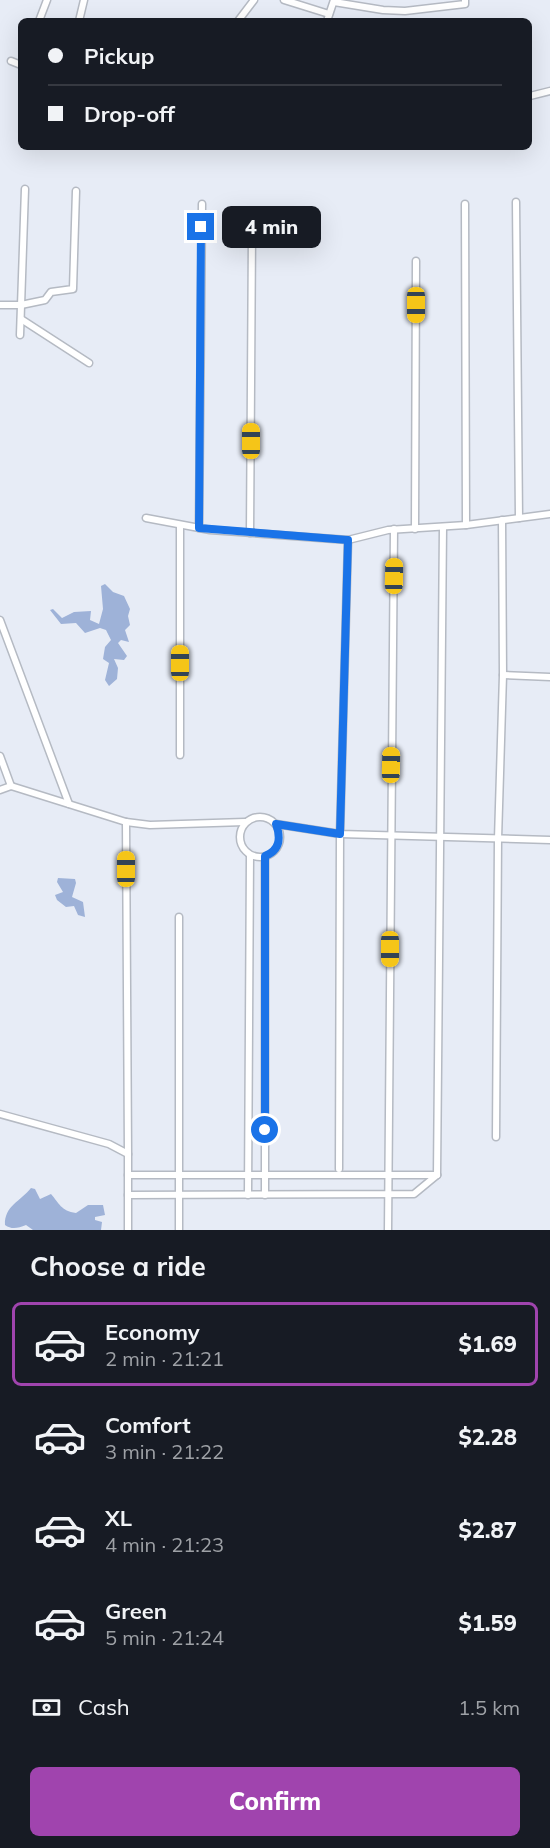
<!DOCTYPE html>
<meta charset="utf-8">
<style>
body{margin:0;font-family:Mulish,sans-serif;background:#20242c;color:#f1f3f6;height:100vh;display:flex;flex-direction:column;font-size:22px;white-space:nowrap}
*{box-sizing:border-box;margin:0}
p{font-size:20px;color:#9ea1a6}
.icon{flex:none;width:33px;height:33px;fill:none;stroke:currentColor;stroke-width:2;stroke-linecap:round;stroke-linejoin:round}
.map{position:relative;height:1230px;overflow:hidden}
.details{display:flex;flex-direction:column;background:#171b24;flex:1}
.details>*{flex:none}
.top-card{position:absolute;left:18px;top:18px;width:514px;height:132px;border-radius:9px;box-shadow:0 6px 24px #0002;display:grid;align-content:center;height:132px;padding:0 30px;background:#171b24}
.end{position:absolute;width:27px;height:27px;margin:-14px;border:8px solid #1a73e8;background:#fff;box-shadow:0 0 0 3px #fff}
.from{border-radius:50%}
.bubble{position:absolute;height:42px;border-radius:9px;background:#171b24;box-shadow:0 6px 24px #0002;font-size:20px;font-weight:800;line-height:42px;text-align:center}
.car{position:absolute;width:18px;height:36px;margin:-18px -9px;border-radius:8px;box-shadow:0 0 4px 2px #0007;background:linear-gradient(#f5c518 24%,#345 0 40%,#f5c518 0 76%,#345 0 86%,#f5c518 0)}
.top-card b{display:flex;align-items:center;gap:21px;height:57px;font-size:22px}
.top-card b+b{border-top:2px solid #363941}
.top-card i{width:15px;height:15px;background:#f1f3f6}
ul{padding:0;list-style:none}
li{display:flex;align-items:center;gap:18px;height:84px;margin:0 12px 9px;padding:0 18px;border:3px solid transparent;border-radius:9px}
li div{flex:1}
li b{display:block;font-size:22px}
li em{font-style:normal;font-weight:800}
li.on{border-color:#a044ae}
li>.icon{width:54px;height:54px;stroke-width:1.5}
h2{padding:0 30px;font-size:27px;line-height:72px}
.pay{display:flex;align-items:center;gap:15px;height:66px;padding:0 30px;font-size:22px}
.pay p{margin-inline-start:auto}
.primary-button{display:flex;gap:12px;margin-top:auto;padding:12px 30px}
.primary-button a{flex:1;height:69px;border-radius:9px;background:#a044ae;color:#fff;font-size:24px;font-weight:800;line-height:69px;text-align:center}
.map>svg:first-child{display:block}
</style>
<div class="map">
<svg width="550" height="1230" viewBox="0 0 550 1230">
<rect width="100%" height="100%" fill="#e7ecf6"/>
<g fill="#9eb2d8">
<path d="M105,584L113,592L124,596L130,609L128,616L130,625L125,630L129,642L121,640L118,643L127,656L124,660L114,659L118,668L117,679L109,686L105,680L109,663L103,659L105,647L111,640L106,630L100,628L85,633L76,623L61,624L50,610L53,609L62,618L74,612L91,611L90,620L99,624L103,609L101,586Z"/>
<path d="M58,878L75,879L76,883L72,897L83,902L85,917L78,915L74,906L66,907L57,900L55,895L63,892L57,882Z"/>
<path d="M31,1188L35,1189L40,1199L51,1194C59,1203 61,1211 76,1213L88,1205H103L105,1215L95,1217V1220L102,1222L101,1230H33L26,1225C18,1228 12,1230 5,1225C4,1206 21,1201 31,1188Z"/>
</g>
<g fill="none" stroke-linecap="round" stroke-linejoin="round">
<defs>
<g id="street">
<path d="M284,0L329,14"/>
<path d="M334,2L383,10L405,11L465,4V0"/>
<path d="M39,21L47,0"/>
<path d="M79,21L84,0"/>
<path d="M238,21L254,0"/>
<path d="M327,21L334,0"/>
<path d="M11,61L21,65"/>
<path d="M530,96L550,91"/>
<path d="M516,202L519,518"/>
<path d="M465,204L466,525"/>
<path d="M0,305H21L45,300L51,292L73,289L76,191"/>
<path d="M21,319L89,363"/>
<path d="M20,335L25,189"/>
<path d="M146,518L210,530L348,540L388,530L466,525L550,514"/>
<path d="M199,528L202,204"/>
<path d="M415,529L416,261"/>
<path d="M250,533L252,232"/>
<path d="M0,620L69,804"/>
<path d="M503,675L550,677"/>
<path d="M180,755V525"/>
<path d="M0,756L11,786"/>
<path d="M0,790L11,786L126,822L150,825L245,822"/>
<circle cx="260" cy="837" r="20"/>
<path d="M126,822L128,1154"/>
<path d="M276,824L340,834L550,840"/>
<path d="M179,917V1230"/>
<path d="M0,1114L109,1144L128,1154V1230"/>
<path d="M496,1137L498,839L503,675L502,520"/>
<path d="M339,1169L340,834L348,540"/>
<path d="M128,1175H437"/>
<path d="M437,1175L443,527"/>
<path d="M128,1195L414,1194L437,1175"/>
<path d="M248,1195L250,855"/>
<path d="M265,1195V857"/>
<path d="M388,1230L394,529"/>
</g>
</defs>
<use href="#street" stroke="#b5bac3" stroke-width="9"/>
<use href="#street" stroke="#fff" stroke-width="6"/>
</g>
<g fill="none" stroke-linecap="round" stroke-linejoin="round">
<path stroke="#1a73e8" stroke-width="8" d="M201,227L199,528L348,540L340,834L276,824C281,838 280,850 265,856V1130"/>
</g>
</svg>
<i class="end from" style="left:265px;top:1130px"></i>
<i class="end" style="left:201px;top:227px"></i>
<div class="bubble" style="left:222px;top:206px;width:99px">4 min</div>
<i class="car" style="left:416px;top:305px;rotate:180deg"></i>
<i class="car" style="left:251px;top:441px;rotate:0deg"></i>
<i class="car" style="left:394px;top:576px;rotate:1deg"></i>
<i class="car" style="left:180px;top:663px;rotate:0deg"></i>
<i class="car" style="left:391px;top:765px;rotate:1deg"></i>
<i class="car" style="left:126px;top:869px;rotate:0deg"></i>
<i class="car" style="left:390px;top:949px;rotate:180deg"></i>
<div class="top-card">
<b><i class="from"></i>Pickup</b>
<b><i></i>Drop-off</b>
</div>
</div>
<section class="details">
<h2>Choose a ride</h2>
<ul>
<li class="on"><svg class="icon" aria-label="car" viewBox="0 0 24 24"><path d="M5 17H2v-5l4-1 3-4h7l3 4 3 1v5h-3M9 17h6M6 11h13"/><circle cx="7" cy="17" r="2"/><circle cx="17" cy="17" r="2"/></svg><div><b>Economy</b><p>2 min · 21:21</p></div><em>$1.69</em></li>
<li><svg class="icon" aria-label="car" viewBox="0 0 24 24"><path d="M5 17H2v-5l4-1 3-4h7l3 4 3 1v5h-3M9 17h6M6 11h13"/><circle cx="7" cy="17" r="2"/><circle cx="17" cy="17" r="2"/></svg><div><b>Comfort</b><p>3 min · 21:22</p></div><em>$2.28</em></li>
<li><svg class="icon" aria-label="car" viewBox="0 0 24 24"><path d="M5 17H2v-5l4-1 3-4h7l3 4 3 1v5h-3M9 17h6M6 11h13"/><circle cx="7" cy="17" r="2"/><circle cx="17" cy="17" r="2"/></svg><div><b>XL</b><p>4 min · 21:23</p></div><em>$2.87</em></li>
<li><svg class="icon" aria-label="car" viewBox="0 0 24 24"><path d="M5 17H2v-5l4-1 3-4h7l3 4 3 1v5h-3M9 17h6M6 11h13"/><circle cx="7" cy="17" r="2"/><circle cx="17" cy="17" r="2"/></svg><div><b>Green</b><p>5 min · 21:24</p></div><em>$1.59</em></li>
</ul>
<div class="pay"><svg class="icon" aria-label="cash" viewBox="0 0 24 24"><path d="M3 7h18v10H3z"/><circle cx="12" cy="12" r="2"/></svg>Cash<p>1.5 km</p></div>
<div class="primary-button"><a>Confirm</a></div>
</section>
